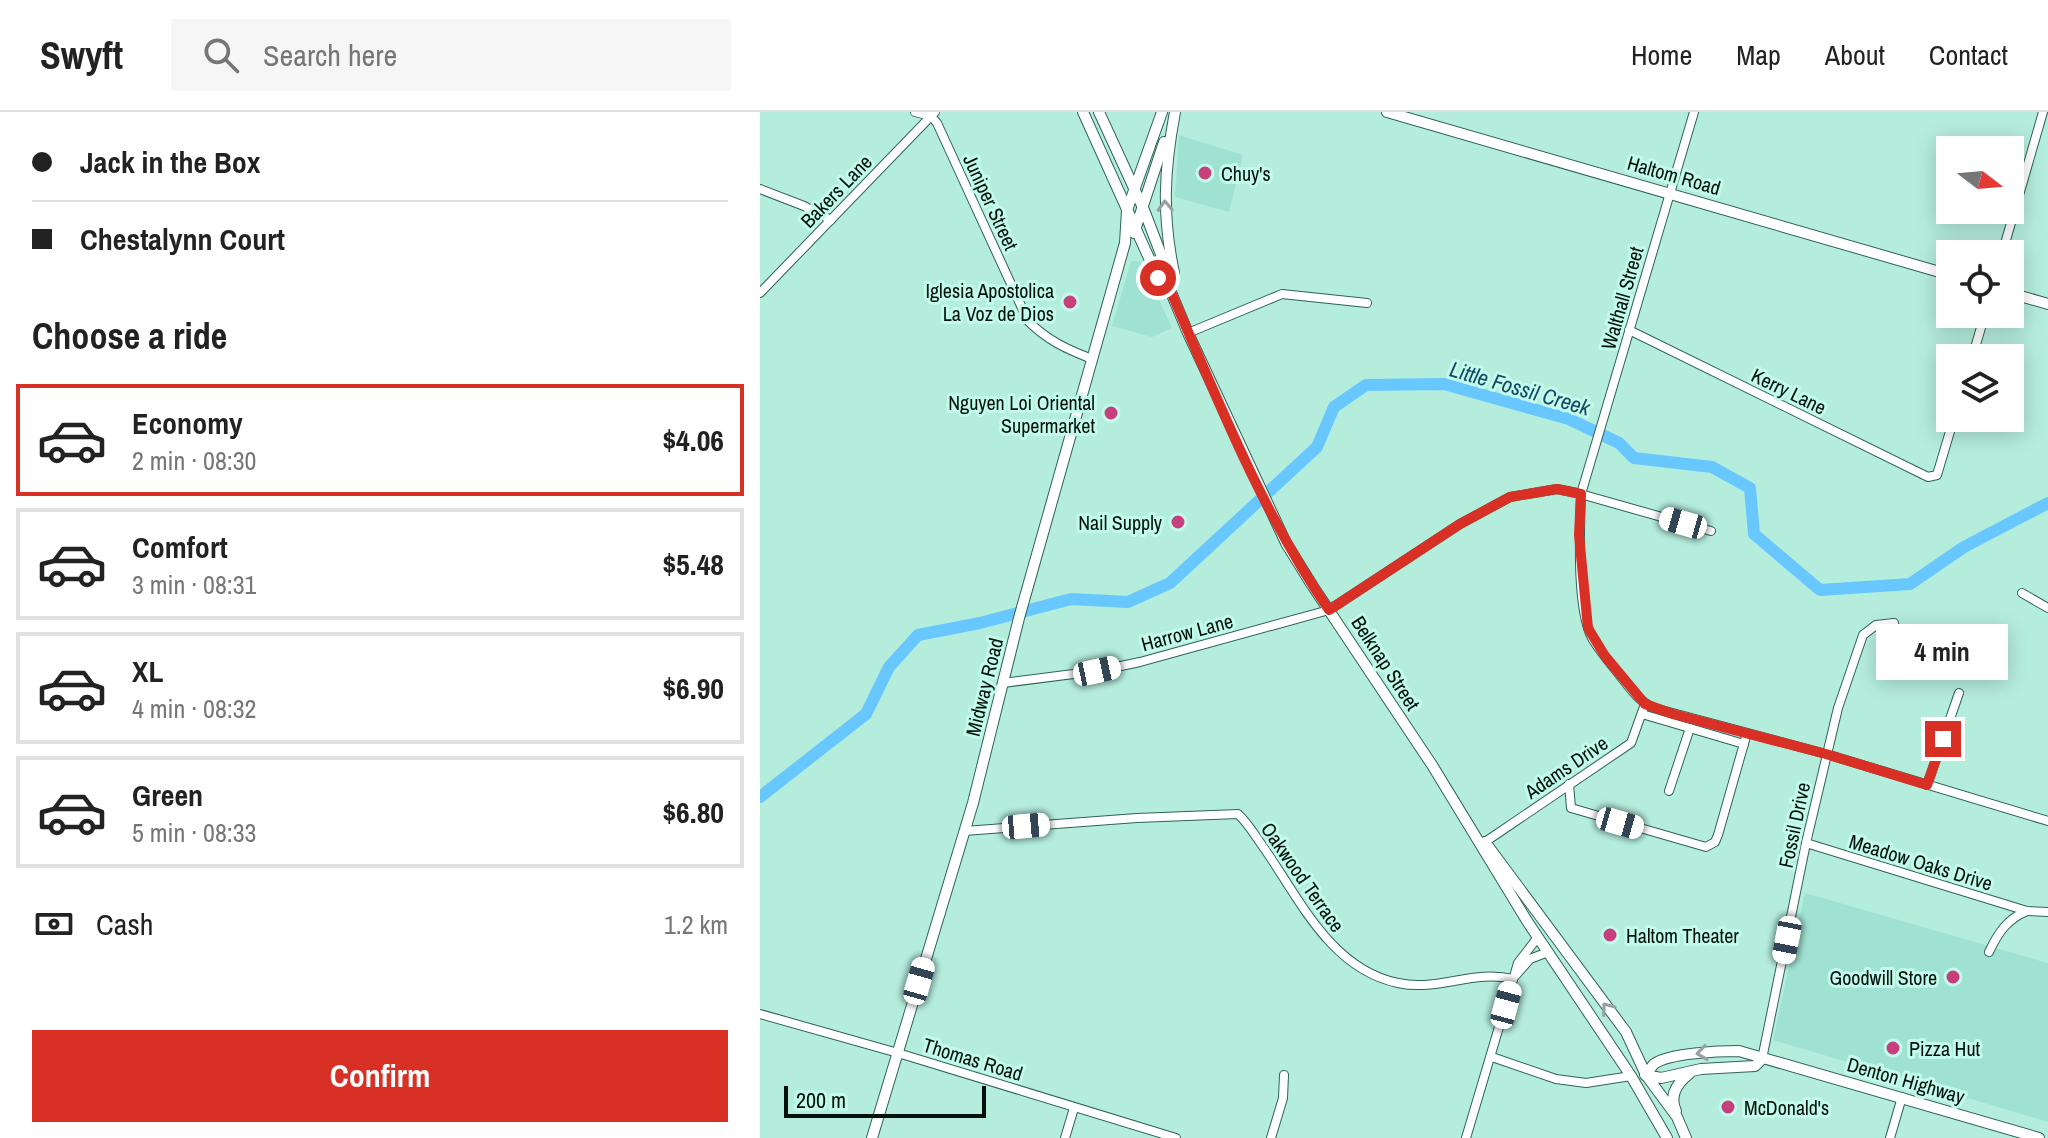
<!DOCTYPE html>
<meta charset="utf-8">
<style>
body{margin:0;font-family:"Archivo Narrow",sans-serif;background:#f6f6f6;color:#222;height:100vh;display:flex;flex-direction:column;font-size:30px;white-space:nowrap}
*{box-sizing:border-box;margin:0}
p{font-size:26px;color:#767676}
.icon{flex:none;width:44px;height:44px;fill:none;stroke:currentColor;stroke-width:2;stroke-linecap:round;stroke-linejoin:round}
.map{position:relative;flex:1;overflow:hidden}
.drawer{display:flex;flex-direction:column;background:#fff;width:760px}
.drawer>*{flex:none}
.hud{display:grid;align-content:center;height:176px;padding:0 32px;background:#fff}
.needle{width:52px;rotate:106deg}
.controls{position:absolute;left:1176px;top:24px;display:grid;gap:16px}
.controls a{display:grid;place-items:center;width:88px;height:88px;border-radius:0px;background:#fff;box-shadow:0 4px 20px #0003;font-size:40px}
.scale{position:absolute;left:24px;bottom:20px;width:202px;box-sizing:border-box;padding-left:8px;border:4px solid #00110c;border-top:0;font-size:22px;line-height:28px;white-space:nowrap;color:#00110c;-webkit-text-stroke:6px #c2faeb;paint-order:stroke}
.end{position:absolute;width:36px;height:36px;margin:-18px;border:10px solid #d93025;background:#fff;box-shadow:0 0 0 4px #fff}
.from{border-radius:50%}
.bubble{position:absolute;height:56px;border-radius:0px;background:#fff;box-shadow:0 4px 20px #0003;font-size:26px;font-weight:700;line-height:56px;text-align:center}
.car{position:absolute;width:24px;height:48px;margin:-24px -12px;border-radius:10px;box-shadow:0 0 6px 2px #0007;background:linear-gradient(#fff 24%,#345 0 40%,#fff 0 76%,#345 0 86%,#fff 0)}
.hud b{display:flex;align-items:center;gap:28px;height:76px;font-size:30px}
.hud b+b{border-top:2px solid #e0e0e0}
.hud i{width:20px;height:20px;background:#222}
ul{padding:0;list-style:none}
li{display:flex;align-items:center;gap:24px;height:112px;margin:0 16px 12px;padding:0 16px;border:4px solid #e0e0e0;border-radius:0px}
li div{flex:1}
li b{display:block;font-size:30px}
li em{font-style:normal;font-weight:700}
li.current{border-color:#d93025}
li>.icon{width:72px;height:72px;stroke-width:1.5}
h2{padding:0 32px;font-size:36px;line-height:96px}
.pay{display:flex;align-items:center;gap:20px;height:88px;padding:0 32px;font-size:30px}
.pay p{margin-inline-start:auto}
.action{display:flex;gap:16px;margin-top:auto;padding:16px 32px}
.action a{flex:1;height:92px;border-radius:0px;background:#d93025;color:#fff;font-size:32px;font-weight:700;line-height:92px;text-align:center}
header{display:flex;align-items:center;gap:48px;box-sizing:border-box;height:112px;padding:0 40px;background:#fff;border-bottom:2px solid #e0e0e0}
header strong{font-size:38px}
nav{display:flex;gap:44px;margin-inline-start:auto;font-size:28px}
.search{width:560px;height:72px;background:#f6f6f6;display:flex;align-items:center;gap:20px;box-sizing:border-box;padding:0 28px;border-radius:0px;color:#767676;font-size:30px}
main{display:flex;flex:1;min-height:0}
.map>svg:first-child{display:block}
</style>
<header>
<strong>Swyft</strong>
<div class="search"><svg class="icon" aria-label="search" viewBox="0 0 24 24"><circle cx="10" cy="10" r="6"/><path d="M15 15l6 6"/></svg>Search here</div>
<nav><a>Home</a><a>Map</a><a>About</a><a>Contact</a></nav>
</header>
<main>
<section class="drawer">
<div class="hud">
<b><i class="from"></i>Jack in the Box</b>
<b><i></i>Chestalynn Court</b>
</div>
<h2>Choose a ride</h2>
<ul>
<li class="current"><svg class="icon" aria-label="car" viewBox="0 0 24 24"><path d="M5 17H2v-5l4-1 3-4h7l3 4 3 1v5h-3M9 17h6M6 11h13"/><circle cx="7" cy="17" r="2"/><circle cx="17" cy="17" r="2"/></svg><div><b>Economy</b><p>2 min · 08:30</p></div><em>$4.06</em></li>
<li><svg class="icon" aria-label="car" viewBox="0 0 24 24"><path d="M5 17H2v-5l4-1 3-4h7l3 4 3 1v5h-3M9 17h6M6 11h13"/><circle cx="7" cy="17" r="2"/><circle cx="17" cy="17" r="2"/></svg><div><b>Comfort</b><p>3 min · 08:31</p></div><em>$5.48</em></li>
<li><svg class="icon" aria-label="car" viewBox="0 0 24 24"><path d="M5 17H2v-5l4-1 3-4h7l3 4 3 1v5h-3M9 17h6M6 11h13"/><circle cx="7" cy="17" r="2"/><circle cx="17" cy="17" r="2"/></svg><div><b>XL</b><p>4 min · 08:32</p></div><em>$6.90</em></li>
<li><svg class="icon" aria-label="car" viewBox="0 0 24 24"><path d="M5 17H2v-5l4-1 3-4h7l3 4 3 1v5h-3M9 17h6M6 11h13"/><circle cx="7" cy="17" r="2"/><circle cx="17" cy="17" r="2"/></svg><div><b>Green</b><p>5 min · 08:33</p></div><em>$6.80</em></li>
</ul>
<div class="pay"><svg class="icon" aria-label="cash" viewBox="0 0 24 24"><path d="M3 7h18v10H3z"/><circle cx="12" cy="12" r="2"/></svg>Cash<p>1.2 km</p></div>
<div class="action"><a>Confirm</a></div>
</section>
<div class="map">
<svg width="1288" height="1026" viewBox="0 0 1288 1026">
<rect width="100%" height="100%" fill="#b5eddd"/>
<g fill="#a0e2d1">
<path d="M419,23L483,43L469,100L415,85Z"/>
<path d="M371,149H381L412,216L392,225L352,214Z"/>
<path d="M1045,781L1288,851V1010L1013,928Z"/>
</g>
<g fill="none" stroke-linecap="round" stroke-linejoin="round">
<path stroke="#68c7fe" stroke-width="12" d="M0,685L106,602L129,555L158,523L220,511L311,487L368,490L410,471L557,335L574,295L606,273L684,272L809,307L859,331L874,346L952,355L990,376L994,422L1060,478L1150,472L1204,435L1288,391"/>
<defs>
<g id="minor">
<path d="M155,0L171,4L177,11L268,209C287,228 306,237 332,247"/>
<path d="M934,0L821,382C820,417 816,495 832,526C839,538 849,550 858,561C869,575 878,589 894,596L1066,642L1288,709"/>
<path d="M0,77L44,94L71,108"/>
<path d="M1242,142L1283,0"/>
<path d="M0,181L175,0"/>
<path d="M869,218L1168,365L1177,363L1194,306"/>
<path d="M428,221L522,182L607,191"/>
<path d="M1212,246L1225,202"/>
<path d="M1262,481L1288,496"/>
<path d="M243,571L337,559L380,550L569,498L700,412L750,385L797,377L817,381L951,419"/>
<path d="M882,602L984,632"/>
<path d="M809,672L811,696L946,735L955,730L958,723L987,621"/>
<path d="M1167,673L1199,581"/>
<path d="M909,679L930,616"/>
<path d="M204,719L377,706L478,702C488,711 496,725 504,736C540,788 571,857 638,871C679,880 713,857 753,867"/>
<path d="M725,730L871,631L885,592"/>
<path d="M1046,731L1267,799L1288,800"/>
<path d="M1229,840C1238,821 1247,807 1267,799"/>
<path d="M756,863L770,847L788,840"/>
<path d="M0,902L138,941L416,1026"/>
<path d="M732,945L796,967L826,971L871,964"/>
<path d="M1002,947L1046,731L1078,596L1103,523L1116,513L1134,511"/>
<path d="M305,1026L314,996"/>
<path d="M511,1026L523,986L524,963"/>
<path d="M706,1026L758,851L778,825"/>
<path d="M1130,1026L1142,985"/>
</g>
<g id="major">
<path d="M323,0L398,166L408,173"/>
<path d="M339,0L384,98L407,158L408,173L428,221L526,431L552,473L672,653L767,809L871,964L907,1026"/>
<path d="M627,0L1190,163"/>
<path d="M374,121L404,30"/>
<path d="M414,161C402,103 404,58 415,0"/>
<path d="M1250,181L1288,192"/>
<path d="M725,730L866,920L886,963L917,1005L926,1026"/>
<path d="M885,963L901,966L941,957L995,954L1002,947"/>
<path d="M886,963C889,959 891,955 894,952C909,941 960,939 979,939L1279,1026"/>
<path d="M916,999C909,984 916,972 929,962"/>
<path d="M112,1026L213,691L259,506L365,131L367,98L402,0"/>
</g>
</defs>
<use href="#minor" stroke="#2e6357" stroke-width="10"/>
<use href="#major" stroke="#2e6357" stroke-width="12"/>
<use href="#minor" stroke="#fff" stroke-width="8"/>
<use href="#major" stroke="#fff" stroke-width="10"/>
</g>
<defs><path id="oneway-chevron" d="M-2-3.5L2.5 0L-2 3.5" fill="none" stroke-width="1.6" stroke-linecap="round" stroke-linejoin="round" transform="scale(2)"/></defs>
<g stroke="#99a09e">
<use href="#oneway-chevron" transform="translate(405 94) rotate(-92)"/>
<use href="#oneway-chevron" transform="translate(847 896) rotate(-127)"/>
<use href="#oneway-chevron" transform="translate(942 941) rotate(172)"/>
</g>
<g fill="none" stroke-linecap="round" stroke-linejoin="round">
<path stroke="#d93025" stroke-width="10" d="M398,166L408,173C456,284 501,399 569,498L700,412L750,385L797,377L821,382L819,423L828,516L845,544L885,592L913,602L1066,642L1167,673L1183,627"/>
</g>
<g fill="#c73f7d" stroke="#c2faeb" stroke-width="3">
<circle cx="445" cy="61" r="8"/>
<circle cx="310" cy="190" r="8"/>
<circle cx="351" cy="301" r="8"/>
<circle cx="418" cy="410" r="8"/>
<circle cx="850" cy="823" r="8"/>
<circle cx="1193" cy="865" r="8"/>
<circle cx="1133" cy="936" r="8"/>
<circle cx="968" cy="995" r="8"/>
</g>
<g text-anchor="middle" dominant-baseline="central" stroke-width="6" stroke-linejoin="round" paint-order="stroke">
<g font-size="20" fill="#00110c" stroke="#c2faeb" text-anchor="start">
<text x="461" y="61">Chuy's</text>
<text x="294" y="178" text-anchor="end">Iglesia Apostolica<tspan x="294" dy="23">La Voz de Dios</tspan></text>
<text x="335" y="290" text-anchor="end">Nguyen Loi Oriental<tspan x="335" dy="23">Supermarket</tspan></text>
<text x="402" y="410" text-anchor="end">Nail Supply</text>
<text x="866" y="823">Haltom Theater</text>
<text x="1177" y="865" text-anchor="end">Goodwill Store</text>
<text x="1149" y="936">Pizza Hut</text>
<text x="984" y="995">McDonald's</text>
</g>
<g font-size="20" fill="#00110c" stroke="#c2faeb">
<text transform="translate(914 63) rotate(16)">Haltom Road</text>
<text transform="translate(76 79) rotate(-46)">Bakers Lane</text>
<text transform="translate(231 90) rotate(65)">Juniper Street</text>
<text transform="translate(862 186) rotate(-74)">Walthall Street</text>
<text transform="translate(1029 279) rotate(26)">Kerry Lane</text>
<text transform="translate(427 520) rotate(-15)">Harrow Lane</text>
<text transform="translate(626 551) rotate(57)">Belknap Street</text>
<text transform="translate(224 575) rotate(-76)">Midway Road</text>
<text transform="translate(806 655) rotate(-34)">Adams Drive</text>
<text transform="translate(1034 713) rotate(-78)">Fossil Drive</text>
<text transform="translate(1161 750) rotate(17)">Meadow Oaks Drive</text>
<text transform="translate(543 765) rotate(55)">Oakwood Terrace</text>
<text transform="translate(213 947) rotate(17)">Thomas Road</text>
<text transform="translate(1146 968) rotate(16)">Denton Highway</text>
</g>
<g font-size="22" font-style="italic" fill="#144965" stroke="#c2faeb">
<text transform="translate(760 276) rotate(16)">Little Fossil Creek</text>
</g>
</g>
</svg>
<div class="controls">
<a><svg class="needle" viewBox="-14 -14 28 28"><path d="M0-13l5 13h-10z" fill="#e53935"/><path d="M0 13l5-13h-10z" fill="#767676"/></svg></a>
<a><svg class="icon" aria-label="locate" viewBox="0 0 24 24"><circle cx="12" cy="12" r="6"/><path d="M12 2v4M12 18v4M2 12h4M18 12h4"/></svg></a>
<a><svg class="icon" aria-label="layers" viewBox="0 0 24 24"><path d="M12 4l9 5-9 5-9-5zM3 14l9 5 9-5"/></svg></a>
</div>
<div class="scale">200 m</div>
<i class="end from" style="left:398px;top:166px"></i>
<i class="end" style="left:1183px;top:627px"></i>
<div class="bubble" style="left:1116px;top:512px;width:132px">4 min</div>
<i class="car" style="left:923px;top:411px;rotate:286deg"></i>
<i class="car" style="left:337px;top:559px;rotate:78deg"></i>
<i class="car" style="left:860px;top:711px;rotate:106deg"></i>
<i class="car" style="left:266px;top:714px;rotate:85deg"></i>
<i class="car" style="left:1027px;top:828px;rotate:191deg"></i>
<i class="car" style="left:159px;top:869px;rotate:16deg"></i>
<i class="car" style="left:746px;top:893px;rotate:15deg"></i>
</div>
</main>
